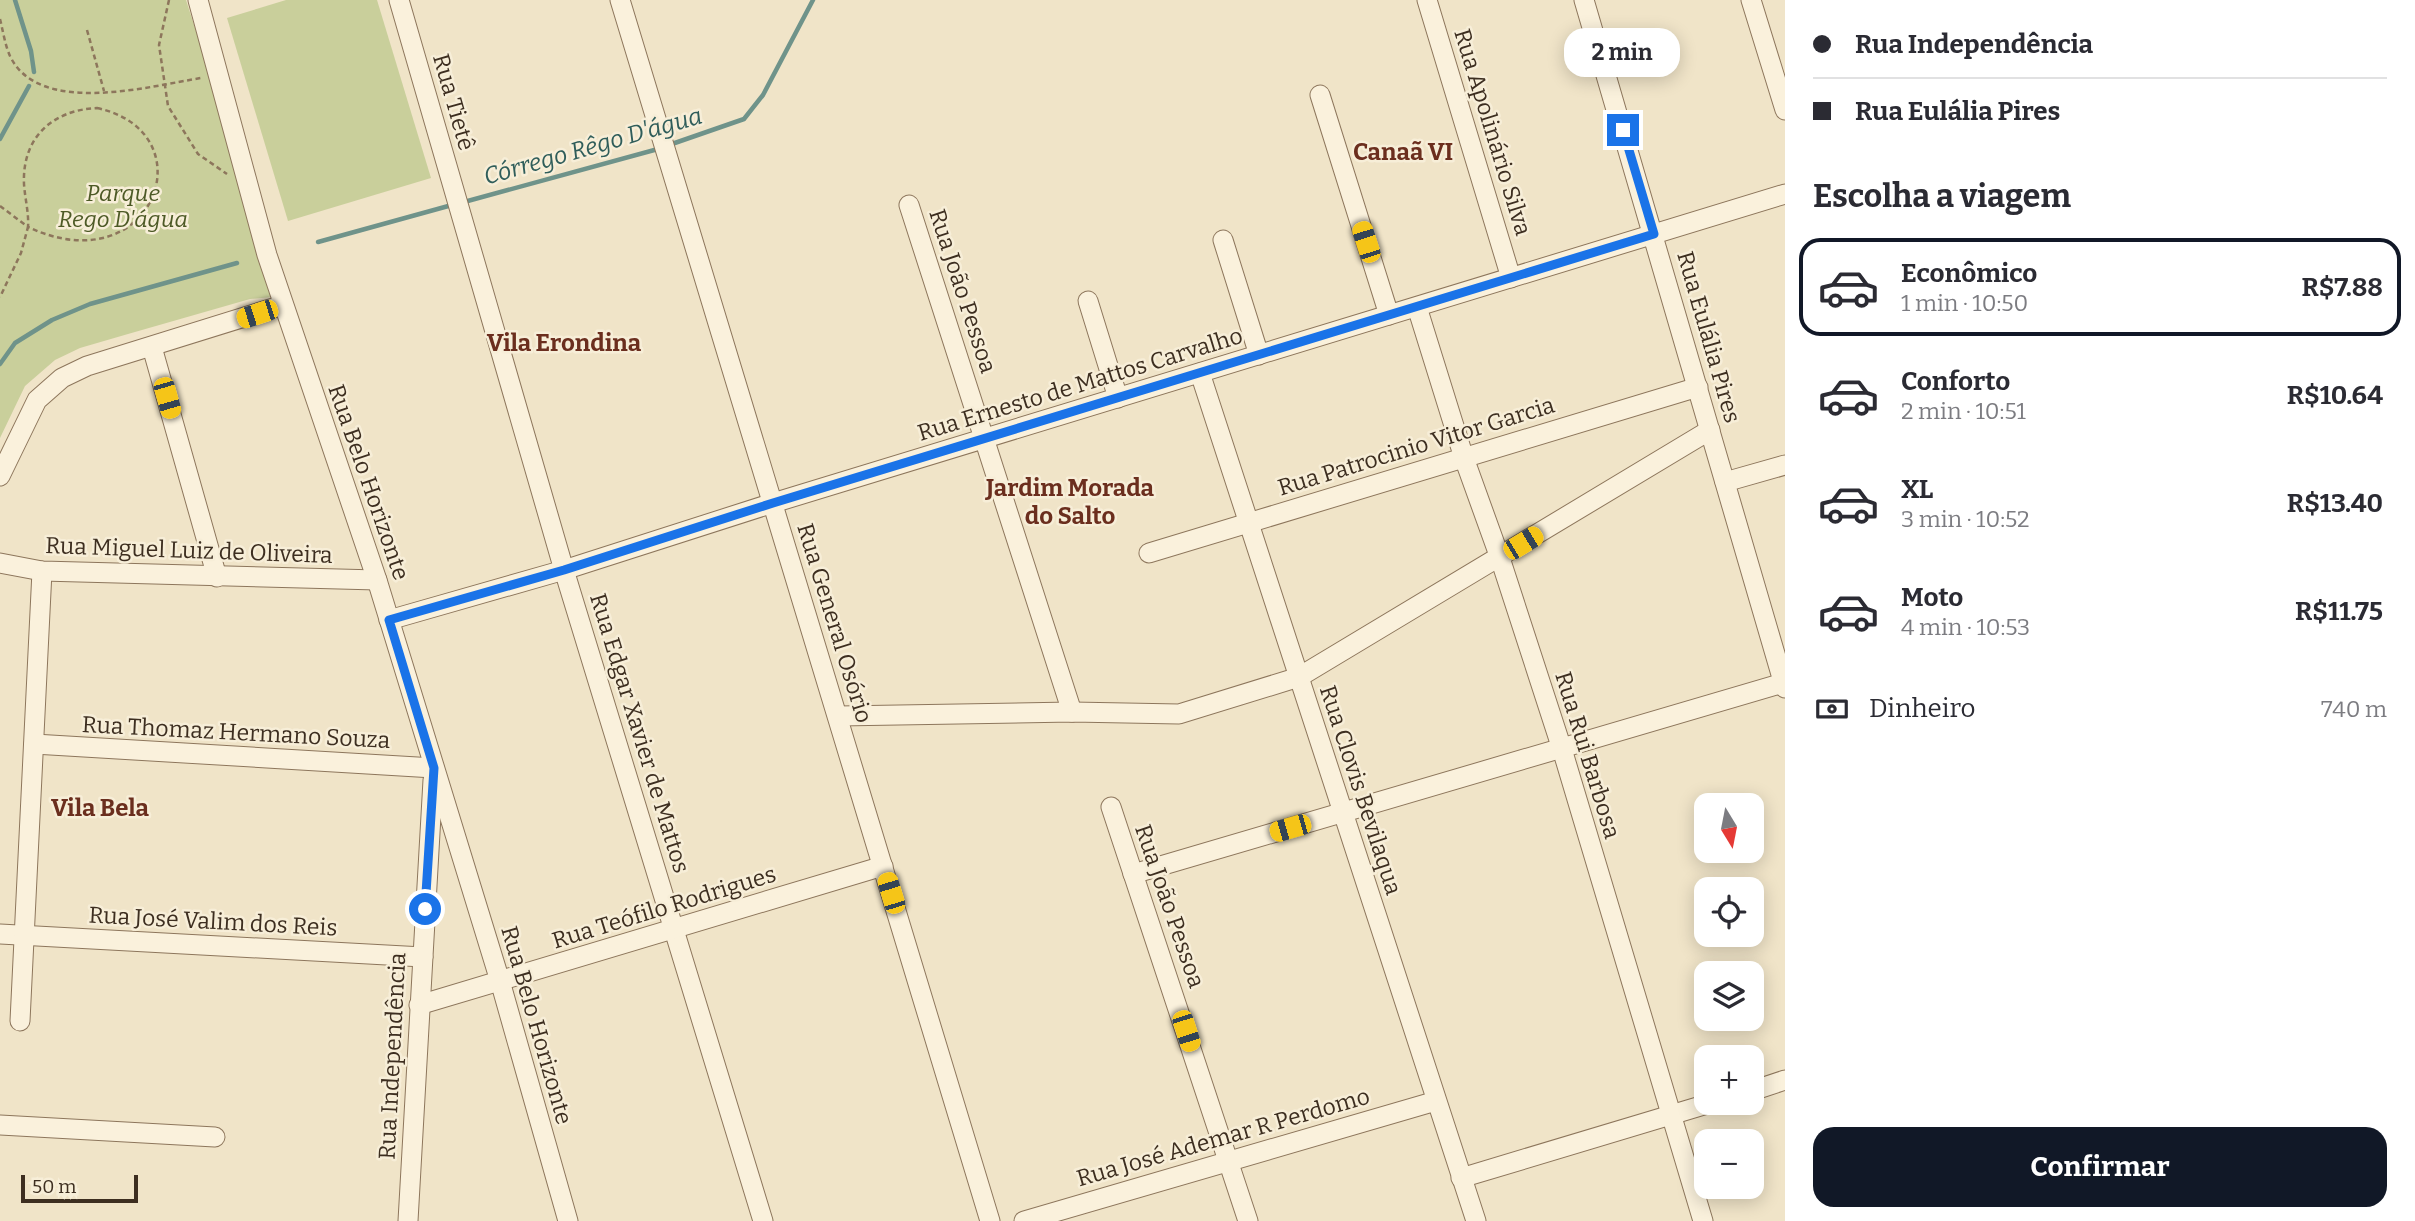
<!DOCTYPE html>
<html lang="pt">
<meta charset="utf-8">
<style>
body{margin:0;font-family:Bitter,serif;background:#f7f7f7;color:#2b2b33;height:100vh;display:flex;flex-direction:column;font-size:26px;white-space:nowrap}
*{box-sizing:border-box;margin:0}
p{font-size:23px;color:#7c7c81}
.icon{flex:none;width:38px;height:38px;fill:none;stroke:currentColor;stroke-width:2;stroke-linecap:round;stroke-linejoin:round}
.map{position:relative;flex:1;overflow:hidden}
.side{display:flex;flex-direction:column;background:#fff;width:630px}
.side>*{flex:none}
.banner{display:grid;align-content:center;height:154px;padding:0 28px;background:#fff}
.needle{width:46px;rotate:170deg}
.buttons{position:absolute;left:1694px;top:793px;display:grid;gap:14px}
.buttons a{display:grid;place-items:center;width:70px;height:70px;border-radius:14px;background:#fff;box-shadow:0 4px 18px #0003;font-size:35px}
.scale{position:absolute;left:21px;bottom:18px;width:117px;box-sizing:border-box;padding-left:7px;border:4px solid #3d2e20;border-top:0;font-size:19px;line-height:24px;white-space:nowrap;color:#3d2e20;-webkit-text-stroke:5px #f7eed8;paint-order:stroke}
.end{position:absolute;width:32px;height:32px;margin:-16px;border:9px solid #1a73e8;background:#fff;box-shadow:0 0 0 4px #fff}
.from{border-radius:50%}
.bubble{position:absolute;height:49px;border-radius:21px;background:#fff;box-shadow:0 4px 18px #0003;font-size:23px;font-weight:700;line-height:49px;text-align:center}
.car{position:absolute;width:21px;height:42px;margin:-21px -10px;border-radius:9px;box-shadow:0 0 5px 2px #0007;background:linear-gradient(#f5c518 24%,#345 0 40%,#f5c518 0 76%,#345 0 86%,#f5c518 0)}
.banner b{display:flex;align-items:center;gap:24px;height:66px;font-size:26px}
.banner b+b{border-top:2px solid #e1e1e2}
.banner i{width:18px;height:18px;background:#2b2b33}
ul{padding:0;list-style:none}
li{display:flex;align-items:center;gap:21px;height:98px;margin:0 14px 10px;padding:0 14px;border:4px solid transparent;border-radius:21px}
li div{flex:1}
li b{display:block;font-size:26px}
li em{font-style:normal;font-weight:700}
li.current{border-color:#111827}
li>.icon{width:63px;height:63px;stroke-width:1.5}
h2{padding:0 28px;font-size:32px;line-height:84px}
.pay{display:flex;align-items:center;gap:18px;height:77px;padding:0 28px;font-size:26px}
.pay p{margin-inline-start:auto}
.button{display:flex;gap:14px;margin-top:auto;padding:14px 28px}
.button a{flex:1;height:80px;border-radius:21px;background:#111827;color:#fff;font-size:28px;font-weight:700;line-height:80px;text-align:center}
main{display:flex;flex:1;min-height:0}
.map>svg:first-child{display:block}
</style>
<main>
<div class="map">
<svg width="1785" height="1221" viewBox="0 0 1785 1221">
<rect width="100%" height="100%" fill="#f0e4c8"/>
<g fill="#c9cf9b">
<path d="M0,0H186L242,174L272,297L250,299L128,334L80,348L55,360L25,386L0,438Z"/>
<path d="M286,0H377L431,178L288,221L227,18Z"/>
</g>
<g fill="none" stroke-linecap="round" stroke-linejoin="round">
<g stroke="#6f938a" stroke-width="4.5">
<path d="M15,0L31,51L34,72"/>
<path d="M0,139L29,86"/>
<path d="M669,145L744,119L763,95L813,0"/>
<path d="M464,202L658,149"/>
<path d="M318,242L452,205"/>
<path d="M0,364L15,343L52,320L90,304L237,263"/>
</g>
<defs>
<g id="minor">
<path d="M198,0L267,255L377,580L500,981L568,1221"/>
<path d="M399,0L564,570L763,1221"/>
<path d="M620,0L990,1221"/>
<path d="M1427,0L1511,278"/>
<path d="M1584,0L1785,688"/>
<path d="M1751,0L1785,110"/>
<path d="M1320,95L1389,315"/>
<path d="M909,205L1072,712"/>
<path d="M1223,240L1259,355"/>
<path d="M1088,301L1118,398"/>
<path d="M1417,307L1464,458L1500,558L1562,749L1703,1221"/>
<path d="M152,347L217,577"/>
<path d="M1200,373L1476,1221"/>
<path d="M0,476L37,400L62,378L87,366L283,305"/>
<path d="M1725,482L1785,465"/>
<path d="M1149,553L1698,387"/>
<path d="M0,563L42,571L377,580"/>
<path d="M389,620L564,570L773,503L1785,194"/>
<path d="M839,716L1072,712L1179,714L1299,677L1710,430"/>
<path d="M34,744L434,768"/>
<path d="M1111,807L1248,1221"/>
<path d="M1133,874L1783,683"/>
<path d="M0,934L423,957"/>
<path d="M419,1005L883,866"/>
<path d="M20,1021L42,571"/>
<path d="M1752,1091L1785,1080"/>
<path d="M0,1125L215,1137"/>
<path d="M1461,1178L1714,1102"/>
<path d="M408,1221L433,780"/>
<path d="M1024,1221L1436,1101"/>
</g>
</defs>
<use href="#minor" stroke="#8d765c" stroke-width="21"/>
<g stroke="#8d765c" stroke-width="2.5" stroke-dasharray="5 3.5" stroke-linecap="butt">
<path d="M169,0L159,45L168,106L198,154L227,174"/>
<path d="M0,19C3,31 5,45 10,56C39,117 150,86 201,78"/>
<path d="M87,30L104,91"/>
<path d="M97,108C209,132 154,286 28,227C29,213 25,199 24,184C22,137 53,110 97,108Z"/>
<path d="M0,206L28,227L21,253L0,297"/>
</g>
<use href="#minor" stroke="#faf1dc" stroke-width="19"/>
</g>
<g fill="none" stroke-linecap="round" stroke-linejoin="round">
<path stroke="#1a73e8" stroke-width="9" d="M425,909L434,768L389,620L564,570L773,503L1654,234L1623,130"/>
</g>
<g text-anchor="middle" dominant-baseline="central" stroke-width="5" stroke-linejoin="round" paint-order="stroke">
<g font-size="23" fill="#3d2e20" stroke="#f7eed8">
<text transform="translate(454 102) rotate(74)">Rua Tietê</text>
<text transform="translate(1493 132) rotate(73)">Rua Apolinário Silva</text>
<text transform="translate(963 291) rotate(72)">Rua João Pessoa</text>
<text transform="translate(1709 337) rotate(74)">Rua Eulália Pires</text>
<text transform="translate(1080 384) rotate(-17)">Rua Ernesto de Mattos Carvalho</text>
<text transform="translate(1416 446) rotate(-17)">Rua Patrocinio Vitor Garcia</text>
<text transform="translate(369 482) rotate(71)">Rua Belo Horizonte</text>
<text transform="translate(189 550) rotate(2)">Rua Miguel Luiz de Oliveira</text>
<text transform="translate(835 623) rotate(73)">Rua General Osório</text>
<text transform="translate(236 732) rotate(3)">Rua Thomaz Hermano Souza</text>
<text transform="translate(640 733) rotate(73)">Rua Edgar Xavier de Mattos</text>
<text transform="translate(1588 755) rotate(73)">Rua Rui Barbosa</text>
<text transform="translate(1361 790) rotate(72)">Rua Clovis Bevilaqua</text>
<text transform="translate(1170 906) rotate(71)">Rua João Pessoa</text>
<text transform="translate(664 907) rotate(-17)">Rua Teófilo Rodrigues</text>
<text transform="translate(213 921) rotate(3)">Rua José Valim dos Reis</text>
<text transform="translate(537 1025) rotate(74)">Rua Belo Horizonte</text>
<text transform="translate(392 1056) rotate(-87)">Rua Independência</text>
<text transform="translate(1223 1137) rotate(-16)">Rua José Ademar R Perdomo</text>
</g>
<g font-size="23" font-style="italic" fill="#4d5a26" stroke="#f7eed8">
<text x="123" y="193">Parque<tspan x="123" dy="26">Rego D'água</tspan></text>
</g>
<g font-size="24" font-style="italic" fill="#2f5d5a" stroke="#f7eed8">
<text transform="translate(593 146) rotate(-16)">Córrego Rêgo D'água</text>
</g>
<g font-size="24" font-weight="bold" fill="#6b2e1e" stroke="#f7eed8">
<text x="1403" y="152">Canaã VI</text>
<text x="564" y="343">Vila Erondina</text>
<text x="1070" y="488">Jardim Morada<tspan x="1070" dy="28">do Salto</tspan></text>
<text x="100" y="808">Vila Bela</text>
</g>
</g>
</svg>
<div class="buttons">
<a><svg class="needle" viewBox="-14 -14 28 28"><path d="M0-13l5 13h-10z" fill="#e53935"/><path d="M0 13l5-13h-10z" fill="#7c7c81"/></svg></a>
<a><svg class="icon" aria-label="locate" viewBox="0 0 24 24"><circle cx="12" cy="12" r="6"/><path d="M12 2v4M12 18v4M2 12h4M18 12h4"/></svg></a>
<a><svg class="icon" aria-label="layers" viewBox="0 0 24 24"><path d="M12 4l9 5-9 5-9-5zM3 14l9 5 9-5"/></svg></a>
<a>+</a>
<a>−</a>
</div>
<div class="scale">50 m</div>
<i class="end from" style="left:425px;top:909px"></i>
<i class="end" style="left:1623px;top:130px"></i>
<div class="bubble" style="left:1564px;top:28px;width:116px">2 min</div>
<i class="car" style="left:1366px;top:242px;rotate:342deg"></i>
<i class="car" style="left:257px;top:314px;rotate:252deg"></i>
<i class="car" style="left:167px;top:398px;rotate:164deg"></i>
<i class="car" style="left:1523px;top:543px;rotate:59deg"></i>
<i class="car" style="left:1290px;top:828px;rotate:254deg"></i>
<i class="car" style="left:891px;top:893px;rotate:343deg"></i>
<i class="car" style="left:1186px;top:1031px;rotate:162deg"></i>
</div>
<section class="side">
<div class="banner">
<b><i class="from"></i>Rua Independência</b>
<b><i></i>Rua Eulália Pires</b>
</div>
<h2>Escolha a viagem</h2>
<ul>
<li class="current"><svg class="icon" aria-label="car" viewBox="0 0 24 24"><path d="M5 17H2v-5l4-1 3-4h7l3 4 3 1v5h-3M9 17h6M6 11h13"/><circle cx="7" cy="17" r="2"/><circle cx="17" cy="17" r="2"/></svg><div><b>Econômico</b><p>1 min · 10:50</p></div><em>R$7.88</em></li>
<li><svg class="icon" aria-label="car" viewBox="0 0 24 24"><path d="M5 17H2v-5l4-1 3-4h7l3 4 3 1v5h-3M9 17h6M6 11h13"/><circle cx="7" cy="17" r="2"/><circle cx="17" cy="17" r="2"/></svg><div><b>Conforto</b><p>2 min · 10:51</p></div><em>R$10.64</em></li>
<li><svg class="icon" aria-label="car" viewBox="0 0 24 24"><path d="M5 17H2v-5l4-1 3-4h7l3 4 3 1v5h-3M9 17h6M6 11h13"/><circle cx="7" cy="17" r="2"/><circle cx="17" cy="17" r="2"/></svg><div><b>XL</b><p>3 min · 10:52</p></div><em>R$13.40</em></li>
<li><svg class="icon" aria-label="car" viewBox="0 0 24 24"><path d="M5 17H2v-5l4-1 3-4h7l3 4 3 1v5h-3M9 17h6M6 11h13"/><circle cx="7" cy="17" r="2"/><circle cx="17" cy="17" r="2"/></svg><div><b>Moto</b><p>4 min · 10:53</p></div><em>R$11.75</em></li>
</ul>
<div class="pay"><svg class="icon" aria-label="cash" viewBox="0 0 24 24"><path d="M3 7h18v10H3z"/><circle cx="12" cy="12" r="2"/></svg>Dinheiro<p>740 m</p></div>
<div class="button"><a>Confirmar</a></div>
</section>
</main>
